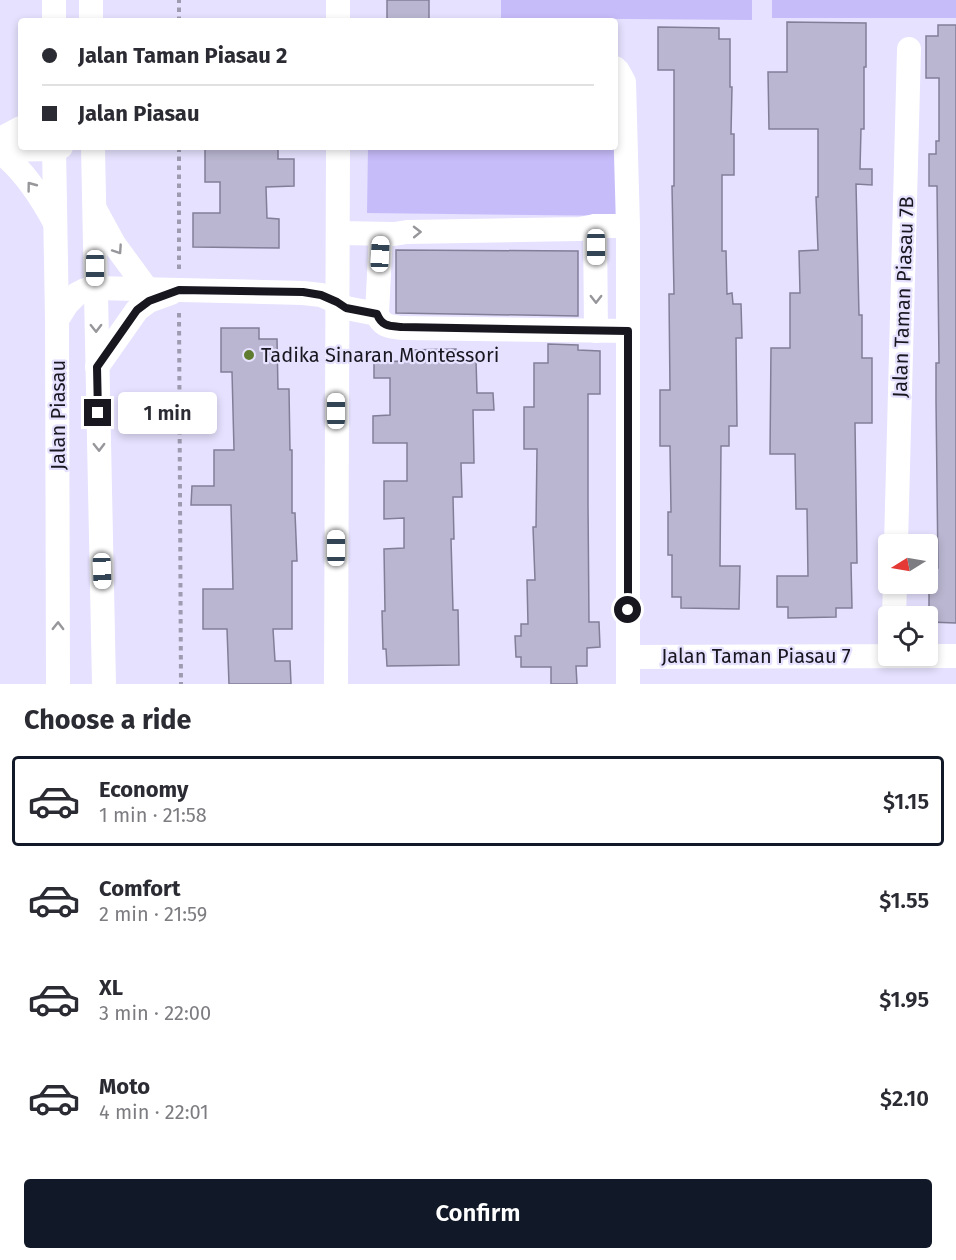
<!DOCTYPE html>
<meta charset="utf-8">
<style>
body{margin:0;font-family:"Fira Sans",sans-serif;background:#f7f7f7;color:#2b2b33;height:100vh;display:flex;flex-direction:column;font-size:22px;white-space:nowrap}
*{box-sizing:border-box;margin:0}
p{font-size:20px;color:#7c7c81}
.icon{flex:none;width:33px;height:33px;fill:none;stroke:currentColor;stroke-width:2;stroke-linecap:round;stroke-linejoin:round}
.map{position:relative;height:684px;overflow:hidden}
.details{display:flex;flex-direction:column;background:#fff;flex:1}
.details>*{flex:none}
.hud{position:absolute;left:18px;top:18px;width:600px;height:132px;border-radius:6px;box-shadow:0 3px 9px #0003;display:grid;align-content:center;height:132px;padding:0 24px;background:#fff}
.needle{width:39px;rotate:259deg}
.buttons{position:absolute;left:878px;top:534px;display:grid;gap:12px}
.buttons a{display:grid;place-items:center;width:60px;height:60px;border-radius:6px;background:#fff;box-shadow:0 3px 9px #0003;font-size:30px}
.end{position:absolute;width:27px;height:27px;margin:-14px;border:8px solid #181720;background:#fff;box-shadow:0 0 0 3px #fff}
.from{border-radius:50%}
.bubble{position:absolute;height:42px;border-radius:6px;background:#fff;box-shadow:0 3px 9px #0003;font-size:20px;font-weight:600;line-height:42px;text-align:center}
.car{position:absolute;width:18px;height:36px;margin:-18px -9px;border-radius:8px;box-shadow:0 0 4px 2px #0007;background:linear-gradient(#fff 24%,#345 0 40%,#fff 0 76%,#345 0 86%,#fff 0)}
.hud b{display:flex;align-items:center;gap:21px;height:57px;font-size:22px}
.hud b+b{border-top:2px solid #e1e1e2}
.hud i{width:15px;height:15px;background:#2b2b33}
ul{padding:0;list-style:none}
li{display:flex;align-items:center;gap:18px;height:90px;margin:0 12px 9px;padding:0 12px;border:3px solid transparent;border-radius:6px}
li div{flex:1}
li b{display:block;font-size:22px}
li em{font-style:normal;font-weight:600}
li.current{border-color:#111827}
li>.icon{width:54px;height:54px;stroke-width:1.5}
h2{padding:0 24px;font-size:27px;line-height:72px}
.primary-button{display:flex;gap:12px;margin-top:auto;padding:12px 24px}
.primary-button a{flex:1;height:69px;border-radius:6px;background:#111827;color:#fff;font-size:24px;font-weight:600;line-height:69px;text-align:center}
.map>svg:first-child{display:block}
</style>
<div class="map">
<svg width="956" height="684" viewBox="0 0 956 684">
<rect width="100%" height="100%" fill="#e5e1fe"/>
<g fill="#c7bcfa">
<path d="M501,0H752V20L501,18Z"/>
<rect x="772" y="0" width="184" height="18"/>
<path d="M368,147H615L626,216L367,213Z"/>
</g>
<g fill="#bab6d1" stroke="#827e98" stroke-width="1.5">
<rect x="387" y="0" width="42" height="21"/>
<path d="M787,22L866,23V67H864V129H861L860,169H872V185L856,184L859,315H862V358H872V423H855L857,563H851L852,608H836V617L788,618V607H777V576H808L807,509H796L795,454H770L771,348H790V293H800L799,251L818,250L816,197H818V129H769L768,72H787Z"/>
<path d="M938,25H956V623L929,622V567L938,568L936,401V363H939L937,186H929V154H936V141H939V78H926V36H938Z"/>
<path d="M658,27L719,28V39H730V87H732L731,134H734V175H722V251H726L727,294L732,293L733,304H741L742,338H736L737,426H729V446H721L720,566H740L739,609L681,608V597H672V555H668V512H671L670,446H660V390H670L669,294H674L672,186H674V70H658Z"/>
<path d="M205,147H278V159H294V186L266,187L267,218L279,219V248L193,247V213H220V182H205Z"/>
<path d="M396,250L578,251V316L396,313Z"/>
<path d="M221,328H259V339H277L278,389H289L290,450H292V513H295L297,561H292V629H273L275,661H290L291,684H229L227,629H203V589H233L231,505H191L192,486H214V450H234L232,372H221Z"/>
<path d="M548,344L578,345V350L600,351V394H588V504L589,622H599L600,647L587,648V666H576L577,684H551V667H521V657H516L515,636H521V624H528L527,580H535L533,527H536L537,449H524V407H534V363H548Z"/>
<path d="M456,349V360H476L477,393H493L494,410H473L474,463H461L462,497H453L454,539H451L453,610H458L459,665L387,666L386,649H383L382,611H385L384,549L404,548V518L384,519V481H407V443H373V416L390,415V378H374V362L406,361V350Z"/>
</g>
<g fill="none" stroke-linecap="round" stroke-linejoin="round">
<g stroke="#9e9bb1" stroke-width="4" stroke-dasharray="4.5 4.5" stroke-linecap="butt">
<path d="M179,21V0"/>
<path d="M179,269V147"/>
<path d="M179,313L181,684"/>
</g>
<g stroke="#fff" stroke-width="24">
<path d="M54,0V21"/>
<path d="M91,0V21"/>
<path d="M338,21V0"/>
<path d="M615,68L618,71L624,82L628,226V684"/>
<path d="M0,139L21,128"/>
<path d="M54,147L57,320L58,684"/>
<path d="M93,147L104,684"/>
<path d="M0,150L54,149L61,147"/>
<path d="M0,152C24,170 41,197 55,223"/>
<path d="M96,211L114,244L147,289"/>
<path d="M595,226L596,331"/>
<path d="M338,233L394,234L407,232L580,229L595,226H628"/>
<path d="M377,314L381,234"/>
<path d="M57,320L67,304L77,294L85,290L95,288L303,293L321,295L337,302L346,308L377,314C382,327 390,326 402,328L628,331"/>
<path d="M97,367L137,310L149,301L171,293"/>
<path d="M896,544L909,49"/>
<path d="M894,616L895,584"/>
<path d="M628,657L956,656"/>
<path d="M336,684L338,147"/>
</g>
</g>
<defs><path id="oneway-chevron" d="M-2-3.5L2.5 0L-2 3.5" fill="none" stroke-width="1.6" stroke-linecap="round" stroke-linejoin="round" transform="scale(1.5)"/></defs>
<g stroke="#97979b">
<use href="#oneway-chevron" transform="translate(31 186) rotate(-127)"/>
<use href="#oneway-chevron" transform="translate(417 232) rotate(-1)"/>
<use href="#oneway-chevron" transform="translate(118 250) rotate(56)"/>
<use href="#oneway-chevron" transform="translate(596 299) rotate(90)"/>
<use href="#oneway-chevron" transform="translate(96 328) rotate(89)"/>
<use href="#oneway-chevron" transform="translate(99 447) rotate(89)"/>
<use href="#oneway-chevron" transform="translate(58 626) rotate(-89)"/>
</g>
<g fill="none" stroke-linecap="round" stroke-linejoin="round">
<path stroke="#181720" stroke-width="8" d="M98,413L97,367L137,310L149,301L179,290L303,292L321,295L337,302L346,308L377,314C382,327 390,326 402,327L628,331V610"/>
</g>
<circle fill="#607c31" stroke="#e5e1fe" stroke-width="2" cx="249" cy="355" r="6"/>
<g text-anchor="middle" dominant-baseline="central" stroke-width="4.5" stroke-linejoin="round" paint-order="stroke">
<g font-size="20" fill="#181720" stroke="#e5e1fe">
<text transform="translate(903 297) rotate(-88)">Jalan Taman Piasau 7B</text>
<text transform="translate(58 415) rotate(-90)">Jalan Piasau</text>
<text x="756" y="656">Jalan Taman Piasau 7</text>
</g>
<g font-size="20" fill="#181720" stroke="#e5e1fe" text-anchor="start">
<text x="261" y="355">Tadika Sinaran Montessori</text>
</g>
</g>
</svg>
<div class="buttons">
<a><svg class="needle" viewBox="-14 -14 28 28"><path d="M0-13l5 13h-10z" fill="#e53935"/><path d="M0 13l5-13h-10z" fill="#7c7c81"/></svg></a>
<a><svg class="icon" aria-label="locate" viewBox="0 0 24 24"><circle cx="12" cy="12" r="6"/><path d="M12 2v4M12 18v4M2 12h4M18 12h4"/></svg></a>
</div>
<i class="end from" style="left:628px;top:610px"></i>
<i class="end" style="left:98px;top:413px"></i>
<div class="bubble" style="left:118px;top:392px;width:99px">1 min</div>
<i class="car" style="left:596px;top:247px;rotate:180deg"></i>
<i class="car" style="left:380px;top:254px;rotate:3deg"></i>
<i class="car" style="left:95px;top:268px;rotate:180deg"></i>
<i class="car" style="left:336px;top:411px;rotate:0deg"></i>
<i class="car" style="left:336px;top:548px;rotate:0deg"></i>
<i class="car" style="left:102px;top:571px;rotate:178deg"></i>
<div class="hud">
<b><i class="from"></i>Jalan Taman Piasau 2</b>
<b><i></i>Jalan Piasau</b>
</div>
</div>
<section class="details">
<h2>Choose a ride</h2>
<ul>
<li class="current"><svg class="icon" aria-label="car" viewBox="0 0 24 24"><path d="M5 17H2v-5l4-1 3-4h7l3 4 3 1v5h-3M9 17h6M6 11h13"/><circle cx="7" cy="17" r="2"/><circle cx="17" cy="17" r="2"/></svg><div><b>Economy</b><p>1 min · 21:58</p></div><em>$1.15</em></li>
<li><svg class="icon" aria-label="car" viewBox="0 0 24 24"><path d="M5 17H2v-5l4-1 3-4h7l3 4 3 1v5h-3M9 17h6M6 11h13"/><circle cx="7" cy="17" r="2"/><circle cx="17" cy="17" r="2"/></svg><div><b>Comfort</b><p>2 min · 21:59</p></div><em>$1.55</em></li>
<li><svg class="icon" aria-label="car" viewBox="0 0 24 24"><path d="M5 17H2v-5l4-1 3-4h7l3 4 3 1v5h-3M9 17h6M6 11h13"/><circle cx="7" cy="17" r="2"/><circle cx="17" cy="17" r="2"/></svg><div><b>XL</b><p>3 min · 22:00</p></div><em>$1.95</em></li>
<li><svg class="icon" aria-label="car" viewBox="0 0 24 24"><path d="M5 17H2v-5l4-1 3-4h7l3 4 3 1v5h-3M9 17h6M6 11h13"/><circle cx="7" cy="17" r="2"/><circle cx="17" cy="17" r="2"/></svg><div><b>Moto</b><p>4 min · 22:01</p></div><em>$2.10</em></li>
</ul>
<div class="primary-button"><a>Confirm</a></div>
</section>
